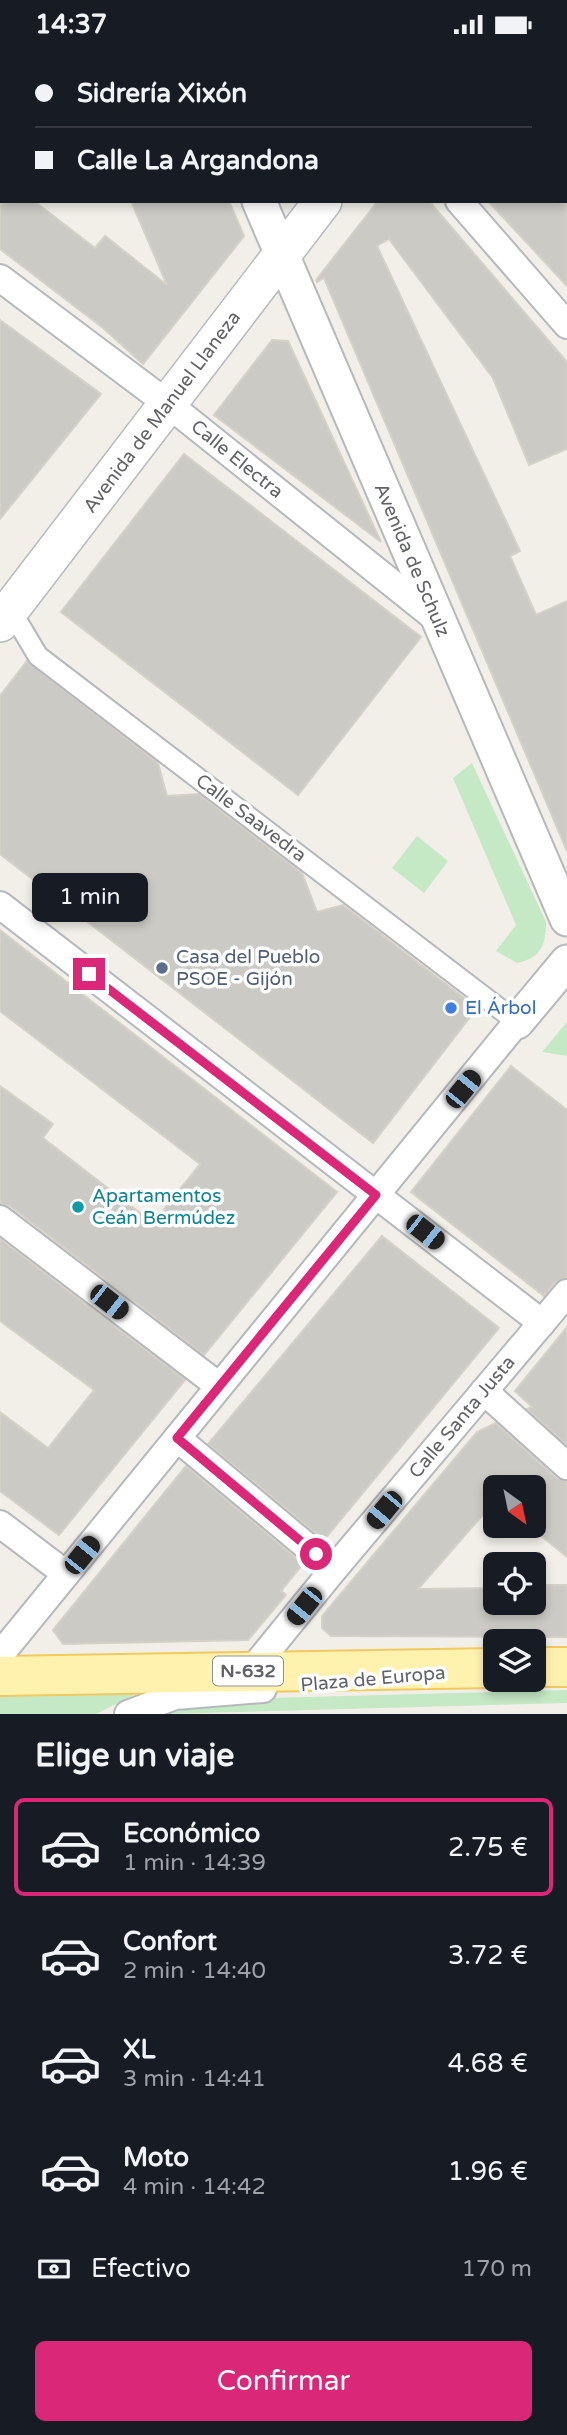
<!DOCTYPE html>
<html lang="es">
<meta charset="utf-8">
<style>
body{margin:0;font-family:"Varela Round",sans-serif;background:#20242c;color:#f1f3f6;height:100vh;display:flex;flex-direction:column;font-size:26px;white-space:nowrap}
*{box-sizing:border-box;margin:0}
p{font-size:23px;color:#9ea1a6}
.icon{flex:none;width:38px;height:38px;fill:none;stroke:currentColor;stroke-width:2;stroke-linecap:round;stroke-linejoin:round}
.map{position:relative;height:1665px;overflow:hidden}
.sheet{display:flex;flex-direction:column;background:#171b24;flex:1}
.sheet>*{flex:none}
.top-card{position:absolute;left:0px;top:0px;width:567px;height:154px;box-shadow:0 4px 10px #0003;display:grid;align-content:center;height:154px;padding:0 35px;background:#171b24}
.needle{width:46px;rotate:147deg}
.buttons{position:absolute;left:483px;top:1426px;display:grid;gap:14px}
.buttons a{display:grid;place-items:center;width:63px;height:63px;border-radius:10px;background:#171b24;box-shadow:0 4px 10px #0003;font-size:35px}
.end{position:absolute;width:32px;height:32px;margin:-16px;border:9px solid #db2777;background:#fff;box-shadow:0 0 0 4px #fff}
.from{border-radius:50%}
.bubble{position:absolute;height:49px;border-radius:10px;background:#171b24;box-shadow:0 4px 10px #0003;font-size:23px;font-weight:600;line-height:49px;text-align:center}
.car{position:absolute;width:21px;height:42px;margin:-21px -10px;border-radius:9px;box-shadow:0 0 5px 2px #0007;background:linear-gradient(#222 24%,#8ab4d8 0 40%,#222 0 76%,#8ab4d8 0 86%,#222 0)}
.top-card b{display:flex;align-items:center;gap:24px;height:66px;font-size:26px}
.top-card b+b{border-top:2px solid #363941}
.top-card i{width:18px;height:18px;background:#f1f3f6}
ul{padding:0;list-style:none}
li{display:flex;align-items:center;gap:21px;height:98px;margin:0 14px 10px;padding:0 21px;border:4px solid transparent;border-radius:10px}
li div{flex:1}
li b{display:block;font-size:26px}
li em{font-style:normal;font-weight:600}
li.on{border-color:#db2777}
li>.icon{width:63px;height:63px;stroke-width:1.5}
h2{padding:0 35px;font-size:32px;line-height:84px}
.pay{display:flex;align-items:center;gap:18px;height:77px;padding:0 35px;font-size:26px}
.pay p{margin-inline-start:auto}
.primary-button{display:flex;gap:14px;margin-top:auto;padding:14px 35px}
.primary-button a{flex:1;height:80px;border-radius:10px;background:#db2777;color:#fff;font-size:28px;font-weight:600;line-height:80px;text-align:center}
.status{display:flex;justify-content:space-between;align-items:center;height:49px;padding:0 35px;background:#171b24;direction:ltr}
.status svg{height:19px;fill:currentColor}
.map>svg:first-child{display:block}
</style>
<div class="status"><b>14:37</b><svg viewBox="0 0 49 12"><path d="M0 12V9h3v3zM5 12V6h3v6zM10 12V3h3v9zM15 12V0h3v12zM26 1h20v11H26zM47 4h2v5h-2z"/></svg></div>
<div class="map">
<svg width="567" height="1665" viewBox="0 0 567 1665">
<rect width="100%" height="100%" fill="#f1efe8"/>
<g fill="#c5e8c5">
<path d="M472,714L546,873C546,896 541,909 517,914L496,902L516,876L453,729Z"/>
<path d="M417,787L448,812L424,844L392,819Z"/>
<path d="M567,973V1007L542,1003Z"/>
<path d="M567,1641V1654L166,1665L233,1650Z"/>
<path d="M140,1643L96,1665H0V1645Z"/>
</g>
<g fill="#cccac5" stroke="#d6d1c6" stroke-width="2">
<path d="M0,152H34L95,199L105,187L167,236L131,152H229L244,187L143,315L103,279L0,200Z"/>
<path d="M378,152H429L567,313V400L529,416L493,329L389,190L377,197L520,502L510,507L536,566L567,552V802L324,229L317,233L316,231Z"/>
<path d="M488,152H567V237Z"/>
<path d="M0,271L101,345L0,470Z"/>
<path d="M272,291L288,292L381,493L214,366Z"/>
<path d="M184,405L421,588L298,746L61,563Z"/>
<path d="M27,612L158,714L167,747L199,745L302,824L317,863L343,856L477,959L373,1094L0,805V647Z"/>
<path d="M0,881L337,1143L204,1306L10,1157L0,1155V1037L53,1075L43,1089L153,1174L200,1115L0,962Z"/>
<path d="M511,1017L567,1061V1229L555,1233L544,1247L411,1143Z"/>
<path d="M382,1187L499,1279L324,1491L208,1395Z"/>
<path d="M0,1190L185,1331L59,1486L0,1442V1363L48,1399L94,1341L0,1272Z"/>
<path d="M567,1278V1396L527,1360L532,1358L515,1342Z"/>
<path d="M496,1374L556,1429L567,1432V1508L529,1477H534V1438H495V1452L418,1540L495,1539V1554H534V1536H567V1588L331,1587L322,1579V1567L477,1383Z"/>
<path d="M186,1417L303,1515L281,1542L286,1546L248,1591L63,1595L53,1581Z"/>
</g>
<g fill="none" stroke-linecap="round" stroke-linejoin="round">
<defs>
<path id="pedestrian" d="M10,560L38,607L517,973"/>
<g id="minor">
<path d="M379,0L380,2"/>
<path d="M459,152L567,276"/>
<path d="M0,229L168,355L438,571"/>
<path d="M0,856L542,1274"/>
<path d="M0,1170L219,1337"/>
<path d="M484,1342L567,1417"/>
<path d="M177,1389L334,1520"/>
<path d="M0,1475L66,1525"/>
<path d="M0,1606L517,973"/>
<path d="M251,1622L334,1520L567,1244"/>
<path d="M128,1665L175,1647L263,1640"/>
</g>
<g id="tertiary">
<path d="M193,0L194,2"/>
<path d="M259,152L567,870"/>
<path d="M517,973L567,913"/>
</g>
<g id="secondary">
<path d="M440,2L441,0"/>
<path d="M0,574L323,152"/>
</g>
<g id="primary">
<path d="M534,1618H567"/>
<path d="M0,1627L495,1619"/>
</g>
</defs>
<use href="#pedestrian" stroke="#b5b8bc" stroke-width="23"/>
<use href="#minor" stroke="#b5b8bc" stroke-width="30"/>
<use href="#tertiary" stroke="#b5b8bc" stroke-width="37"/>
<use href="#secondary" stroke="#b6babf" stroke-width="40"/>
<use href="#primary" stroke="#f2c960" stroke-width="42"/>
<use href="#pedestrian" stroke="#fff" stroke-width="19"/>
<use href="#minor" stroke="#fff" stroke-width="26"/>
<use href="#tertiary" stroke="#fff" stroke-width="33"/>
<use href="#secondary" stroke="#fff" stroke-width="37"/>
<use href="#primary" stroke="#fff2af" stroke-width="38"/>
</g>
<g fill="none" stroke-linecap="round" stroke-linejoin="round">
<path stroke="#db2777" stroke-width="9" d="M89,925L376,1146L177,1389L316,1505"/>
</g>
<circle fill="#5c6f8a" stroke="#fff" stroke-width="2.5" cx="162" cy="919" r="7"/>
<circle fill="#3f7fe0" stroke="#fff" stroke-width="2.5" cx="451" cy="959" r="7"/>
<circle fill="#0f9aa8" stroke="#fff" stroke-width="2.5" cx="78" cy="1158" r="7"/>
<g text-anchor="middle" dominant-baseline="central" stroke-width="7" stroke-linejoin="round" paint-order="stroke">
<rect fill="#fff" stroke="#8f9295" stroke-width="2" x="213" y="1607.5" width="70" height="29" rx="5"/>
<g font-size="18" font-weight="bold" fill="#5f6368">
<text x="248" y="1622">N-632</text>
</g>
<g font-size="19" fill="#5f6368" stroke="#fff">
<text transform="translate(162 363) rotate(-53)">Avenida de Manuel Llaneza</text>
<text transform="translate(237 410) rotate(39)">Calle Electra</text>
<text transform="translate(412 511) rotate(67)">Avenida de Schulz</text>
<text transform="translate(251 769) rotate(37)">Calle Saavedra</text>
<text transform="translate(462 1368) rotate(-50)">Calle Santa Justa</text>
<text transform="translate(373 1630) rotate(-5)">Plaza de Europa</text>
</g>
<g font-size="19" fill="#4e5e75" stroke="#fff" text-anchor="start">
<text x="176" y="908">Casa del Pueblo<tspan x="176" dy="22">PSOE - Gijón</tspan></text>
</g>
<g font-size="19" fill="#366cbe" stroke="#fff" text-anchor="start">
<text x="465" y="959">El Árbol</text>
</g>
<g font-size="19" fill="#0d838f" stroke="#fff" text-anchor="start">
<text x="92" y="1147">Apartamentos<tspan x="92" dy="22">Ceán Bermúdez</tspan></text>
</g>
</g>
</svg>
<div class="buttons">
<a><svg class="needle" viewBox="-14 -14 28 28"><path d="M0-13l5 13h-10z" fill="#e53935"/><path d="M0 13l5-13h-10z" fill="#9ea1a6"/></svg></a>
<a><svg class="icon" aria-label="locate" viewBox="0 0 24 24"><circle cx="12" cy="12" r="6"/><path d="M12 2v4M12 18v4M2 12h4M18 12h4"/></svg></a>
<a><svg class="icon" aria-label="layers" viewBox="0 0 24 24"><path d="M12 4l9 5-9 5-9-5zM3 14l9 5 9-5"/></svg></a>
</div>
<i class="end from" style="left:316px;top:1505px"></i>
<i class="end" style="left:89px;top:925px"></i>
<div class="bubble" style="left:32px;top:824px;width:116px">1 min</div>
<i class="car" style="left:463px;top:1040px;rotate:39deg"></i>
<i class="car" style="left:425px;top:1183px;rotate:128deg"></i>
<i class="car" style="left:109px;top:1253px;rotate:128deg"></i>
<i class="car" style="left:384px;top:1461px;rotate:220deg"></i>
<i class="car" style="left:82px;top:1506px;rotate:39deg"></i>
<i class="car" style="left:304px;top:1557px;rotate:219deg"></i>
<div class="top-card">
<b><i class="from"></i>Sidrería Xixón</b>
<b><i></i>Calle La Argandona</b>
</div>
</div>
<section class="sheet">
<h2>Elige un viaje</h2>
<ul>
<li class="on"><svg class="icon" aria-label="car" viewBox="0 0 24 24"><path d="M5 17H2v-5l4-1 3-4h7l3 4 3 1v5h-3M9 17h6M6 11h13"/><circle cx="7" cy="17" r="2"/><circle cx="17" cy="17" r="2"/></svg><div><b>Económico</b><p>1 min · 14:39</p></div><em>2.75 €</em></li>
<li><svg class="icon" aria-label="car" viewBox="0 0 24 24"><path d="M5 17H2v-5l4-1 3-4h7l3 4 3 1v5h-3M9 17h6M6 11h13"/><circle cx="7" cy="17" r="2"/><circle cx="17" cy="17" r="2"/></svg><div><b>Confort</b><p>2 min · 14:40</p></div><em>3.72 €</em></li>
<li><svg class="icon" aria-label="car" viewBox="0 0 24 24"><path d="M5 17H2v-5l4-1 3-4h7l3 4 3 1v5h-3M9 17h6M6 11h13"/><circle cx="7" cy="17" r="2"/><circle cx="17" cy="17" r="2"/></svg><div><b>XL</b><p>3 min · 14:41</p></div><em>4.68 €</em></li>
<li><svg class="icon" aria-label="car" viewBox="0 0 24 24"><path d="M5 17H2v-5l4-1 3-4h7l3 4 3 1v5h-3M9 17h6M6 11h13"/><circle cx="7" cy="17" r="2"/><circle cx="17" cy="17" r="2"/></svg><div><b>Moto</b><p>4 min · 14:42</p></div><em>1.96 €</em></li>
</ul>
<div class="pay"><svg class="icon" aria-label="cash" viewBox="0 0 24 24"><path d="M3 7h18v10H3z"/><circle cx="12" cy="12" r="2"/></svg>Efectivo<p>170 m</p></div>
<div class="primary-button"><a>Confirmar</a></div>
</section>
